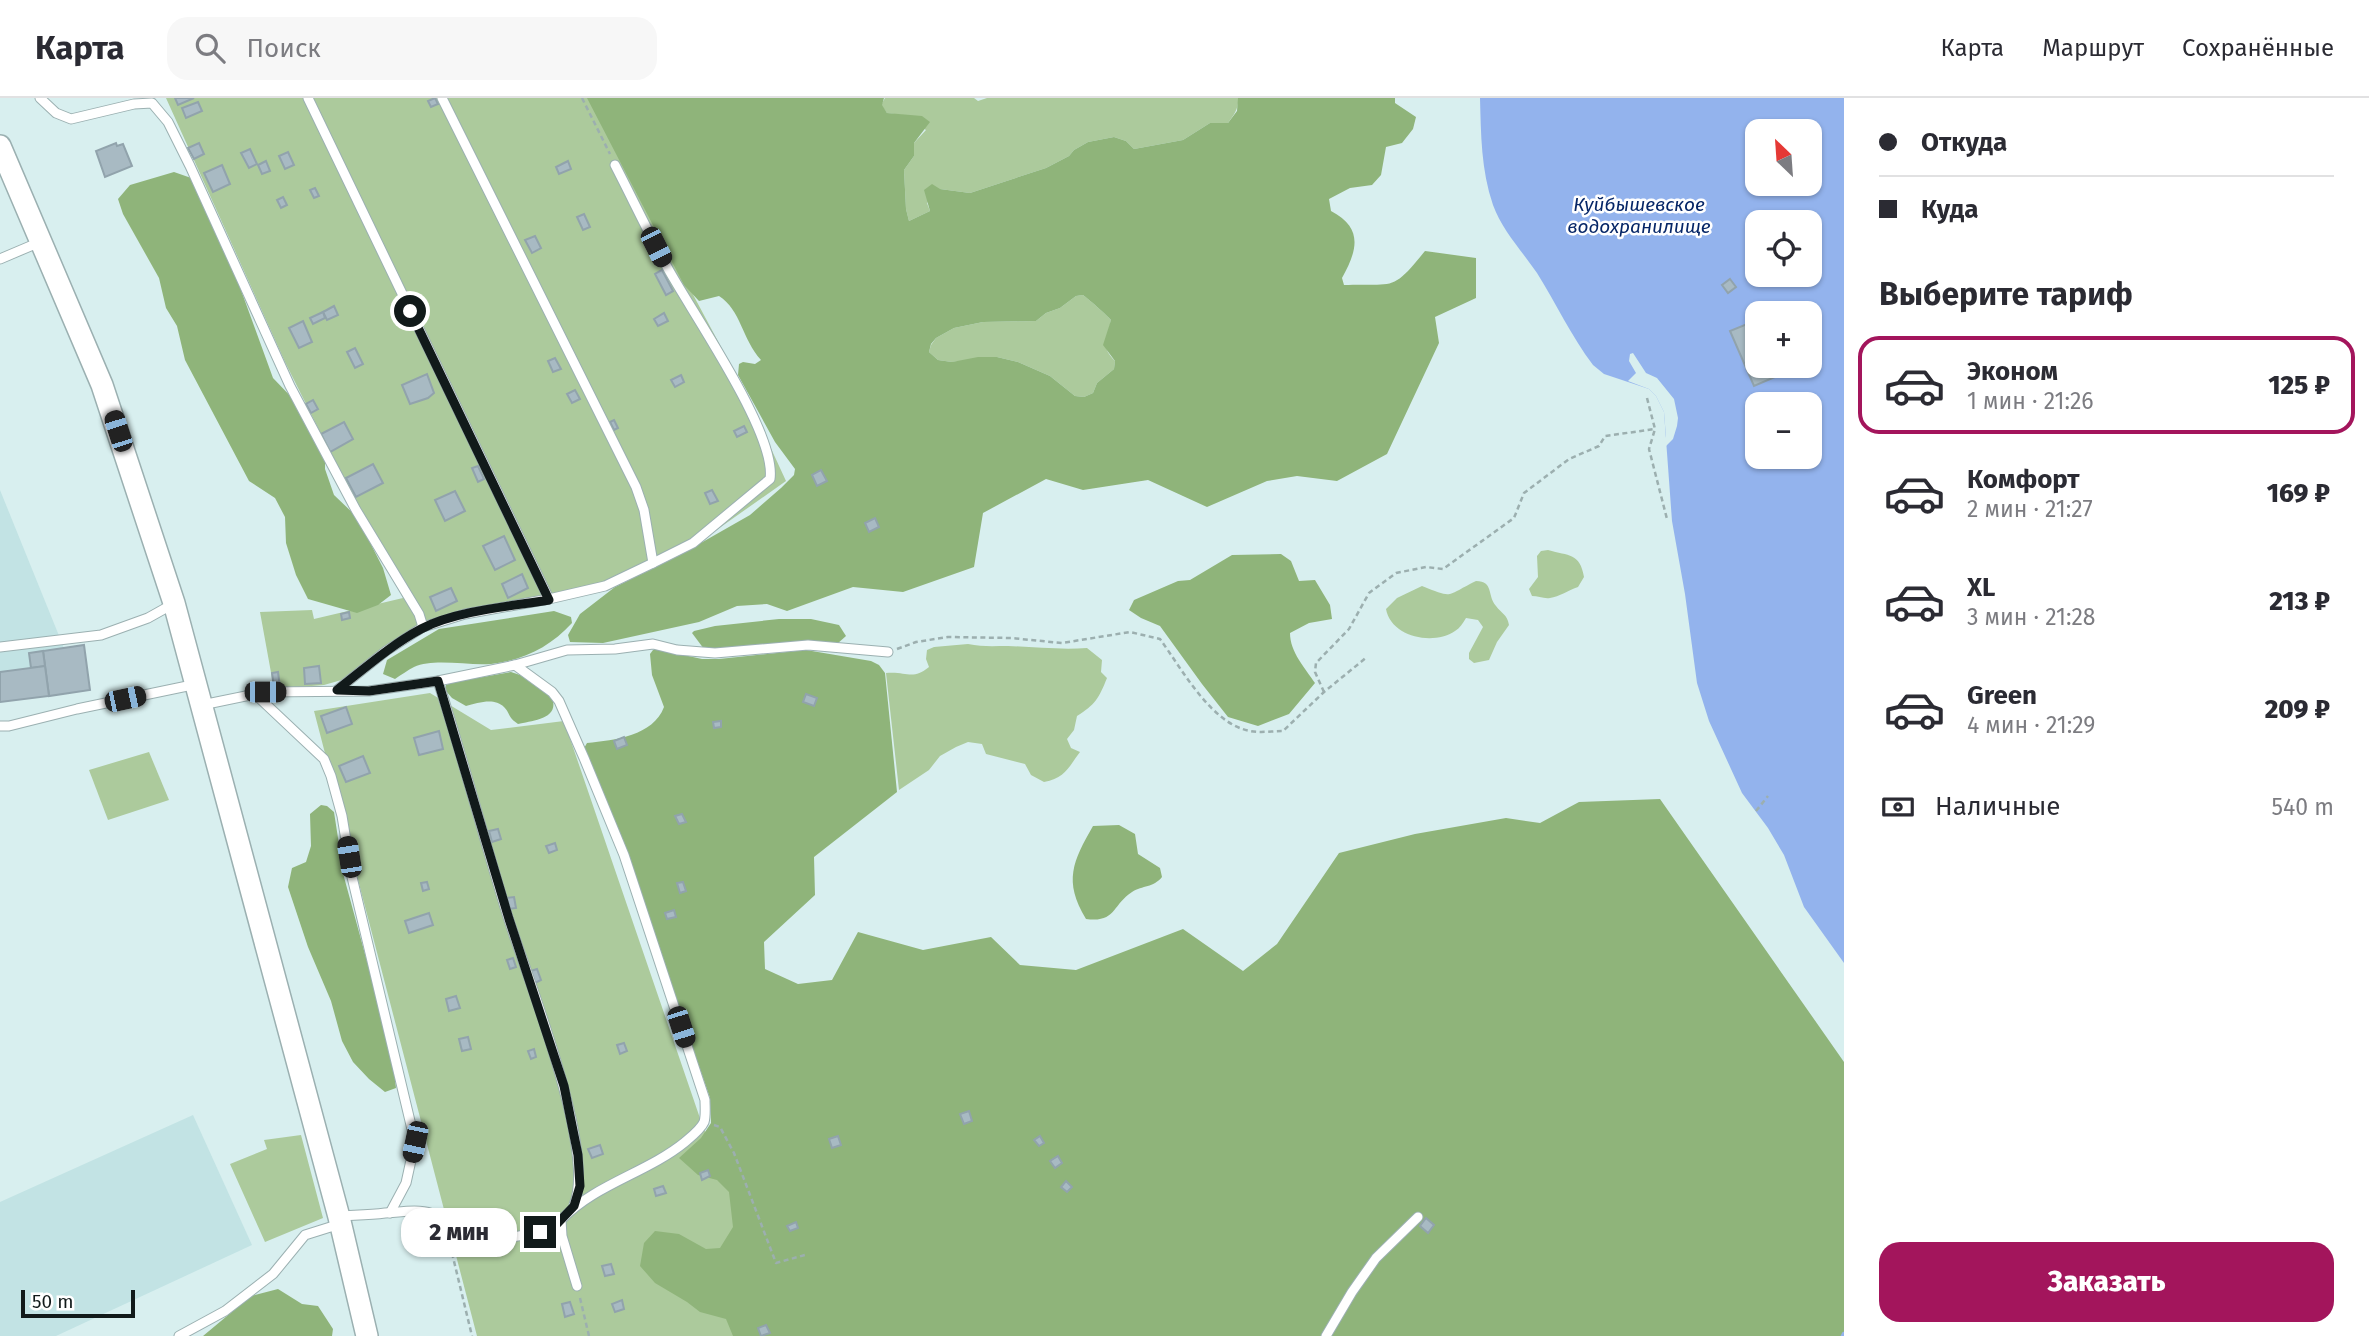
<!DOCTYPE html>
<html lang="ru">
<meta charset="utf-8">
<style>
body{margin:0;font-family:"Fira Sans",sans-serif;background:#f7f7f7;color:#2b2b33;height:100vh;display:flex;flex-direction:column;font-size:26px;white-space:nowrap}
*{box-sizing:border-box;margin:0}
p{font-size:23px;color:#7c7c81}
.icon{flex:none;width:38px;height:38px;fill:none;stroke:currentColor;stroke-width:2;stroke-linecap:round;stroke-linejoin:round}
.map{position:relative;flex:1;overflow:hidden}
.panel{display:flex;flex-direction:column;background:#fff;width:525px}
.panel>*{flex:none}
.hud{display:grid;align-content:center;height:154px;padding:0 35px;background:#fff}
.needle{width:46px;rotate:335deg}
.tools{position:absolute;left:1745px;top:21px;display:grid;gap:14px}
.tools a{display:grid;place-items:center;width:77px;height:77px;border-radius:14px;background:#fff;box-shadow:0 2px 5px #0004;font-size:35px}
.scale{position:absolute;left:21px;bottom:18px;width:114px;box-sizing:border-box;padding-left:7px;border:4px solid #111a1a;border-top:0;font-size:19px;line-height:24px;white-space:nowrap;color:#111a1a;-webkit-text-stroke:5px #fff;paint-order:stroke}
.end{position:absolute;width:32px;height:32px;margin:-16px;border:9px solid #111a1a;background:#fff;box-shadow:0 0 0 4px #fff}
.from{border-radius:50%}
.bubble{position:absolute;height:49px;border-radius:21px;background:#fff;box-shadow:0 2px 5px #0004;font-size:23px;font-weight:800;line-height:49px;text-align:center}
.car{position:absolute;width:21px;height:42px;margin:-21px -10px;border-radius:9px;box-shadow:0 0 5px 2px #0007;background:linear-gradient(#222 24%,#8ab4d8 0 40%,#222 0 76%,#8ab4d8 0 86%,#222 0)}
.hud b{display:flex;align-items:center;gap:24px;height:66px;font-size:26px}
.hud b+b{border-top:2px solid #e1e1e2}
.hud i{width:18px;height:18px;background:#2b2b33}
ul{padding:0;list-style:none}
li{display:flex;align-items:center;gap:21px;height:98px;margin:0 14px 10px;padding:0 21px;border:4px solid transparent;border-radius:21px}
li div{flex:1}
li b{display:block;font-size:26px}
li em{font-style:normal;font-weight:800}
li.current{border-color:#a3155c}
li>.icon{width:63px;height:63px;stroke-width:1.5}
h2{padding:0 35px;font-size:32px;line-height:84px}
.pay{display:flex;align-items:center;gap:18px;height:77px;padding:0 35px;font-size:26px}
.pay p{margin-inline-start:auto}
.primary-button{display:flex;gap:14px;margin-top:auto;padding:14px 35px}
.primary-button a{flex:1;height:80px;border-radius:21px;background:#a3155c;color:#fff;font-size:28px;font-weight:800;line-height:80px;text-align:center}
header{display:flex;align-items:center;gap:42px;box-sizing:border-box;height:98px;padding:0 35px;background:#fff;border-bottom:2px solid #e1e1e2}
header strong{font-size:33px}
nav{display:flex;gap:38px;margin-inline-start:auto;font-size:24px}
.search{width:490px;height:63px;background:#f7f7f7;display:flex;align-items:center;gap:18px;box-sizing:border-box;padding:0 24px;border-radius:21px;color:#7c7c81;font-size:26px}
main{display:flex;flex:1;min-height:0}
.map>svg:first-child{display:block}
</style>
<header>
<strong>Карта</strong>
<div class="search"><svg class="icon" aria-label="search" viewBox="0 0 24 24"><circle cx="10" cy="10" r="6"/><path d="M15 15l6 6"/></svg>Поиск</div>
<nav><a>Карта</a><a>Маршрут</a><a>Сохранённые</a></nav>
</header>
<main>
<div class="map">
<svg width="1844" height="1238" viewBox="0 0 1844 1238">
<rect width="100%" height="100%" fill="#d8efef"/>
<g fill="#c2e3e4">
<path d="M0,392L64,550L84,547L90,592L0,604Z"/>
<path d="M193,1017L252,1147L56,1238H0V1104Z"/>
</g>
<g fill="#acca9c">
<path d="M166,0H588L744,292L786,383L698,445L610,489L411,533L345,581L324,587L274,591L260,514L312,512L314,521L403,500L285,264Z"/>
<path d="M885,0H974L978,3L987,0H1238C1239,10 1234,17 1228,25H1210L1183,42L1134,51L1126,43L1114,39L1088,44L1074,52L1069,58L1046,70L970,95L940,91L927,105L930,113L909,123L906,111L904,72L914,58V45L926,32L902,17L887,15L881,7Z"/>
<path d="M1083,197C1085,198 1109,219 1111,222C1108,240 1099,247 1115,263L1114,271L1097,285L1093,295L1084,299L1075,298L1050,278L1018,264L997,259L952,264L938,262L929,254L931,247L936,240L954,230L983,224L1036,223L1046,215L1060,210L1076,198Z"/>
<path d="M1548,452C1569,458 1580,455 1584,479L1578,489C1569,492 1559,499 1550,500C1544,501 1538,498 1532,498L1529,491L1538,479L1537,458L1541,453Z"/>
<path d="M1476,483C1494,483 1487,498 1496,508C1502,516 1507,516 1509,527L1497,544L1489,562L1474,565L1469,561V555L1483,529L1478,522L1466,520C1463,525 1460,530 1455,533C1433,548 1391,539 1386,511L1397,500L1422,488C1455,501 1445,498 1476,483Z"/>
<path d="M968,546C982,549 994,548 1008,548C1034,549 1061,552 1087,550L1102,562L1101,574L1107,580C1099,600 1095,607 1077,618L1074,632L1067,641L1071,650L1080,654C1068,670 1065,680 1044,684L1031,677L1025,666L986,656L982,646L968,644L956,649L940,658L929,672L899,692L886,575C907,573 912,583 929,569L926,561L927,552L934,549Z"/>
<path d="M430,595L491,632L564,623L703,1029L733,1090L741,1142L731,1217L735,1238H477L314,613Z"/>
<path d="M149,654L169,702L108,722L89,672Z"/>
<path d="M301,1037L323,1120L265,1144L230,1066L267,1051L264,1042Z"/>
</g>
<g fill="#8fb47a" fill-rule="evenodd">
<path d="M587,0H884L882,7L887,15L922,18L930,24L914,45V58L904,72L906,111L909,123L930,113L924,92L932,86L940,91L970,95L1046,70L1069,58L1074,52L1088,44L1114,39L1126,43L1134,51L1183,42L1210,25H1228L1237,13L1238,0H1395V5L1416,19L1413,31L1402,45L1386,49L1381,77L1372,87L1350,90L1329,101L1331,113C1364,130 1357,153 1342,180L1344,187C1395,185 1391,195 1425,153L1476,160V200L1435,219L1439,245L1387,356L1337,383L1297,378L1267,383L1207,409L1148,382L1083,392L1046,381L983,415L974,469L903,494L853,489L787,513L767,506L737,508L699,524L603,545L570,544L568,537L580,516L615,489L678,458L750,417L781,390L794,377L795,371L775,344L738,277L739,266L743,264L755,266L761,262C742,241 741,212 719,198L699,203L684,187ZM1083,197C1085,198 1109,219 1111,222L1103,247L1115,263L1114,271L1097,285L1093,295L1084,299L1075,298L1050,278L1018,264L997,259H978L952,264L938,262L929,254L931,246L936,240L954,230L983,224L1036,223L1046,215L1060,210L1076,198Z"/>
<path d="M174,74L194,81L234,173L273,280L298,306L325,355V371L334,397L357,419L383,470L391,497L378,507L357,515L308,501L296,477L286,445L285,419L275,400L249,383L185,262L177,228L166,210L159,180L123,116L118,101L130,87Z"/>
<path d="M1281,456L1291,463L1299,483L1315,482L1330,507L1332,521L1309,525L1290,535C1290,554 1305,570 1315,585L1289,616L1258,628L1228,619L1202,586L1160,528L1141,520L1129,512L1134,502L1178,483L1190,482L1232,457Z"/>
<path d="M554,513L571,519L572,525C550,549 524,562 491,566C469,568 434,560 414,569C408,572 401,577 395,581L383,576L387,562L439,531Z"/>
<path d="M779,521H811L839,527L846,538L837,546L704,551L692,535L694,533L715,528Z"/>
<path d="M653,552H661L702,561H719L806,552L871,563L879,567L885,575L897,694L814,759L815,797L764,844L765,871L798,886L832,882L858,834L923,852L991,839L1020,867L1076,872L1183,831L1243,873L1277,846L1339,755L1415,736L1506,720L1540,725L1579,704L1660,701L1844,964V1238H733L726,1221L700,1214L687,1204L655,1185L640,1168L644,1145L655,1133L679,1136L706,1151L720,1150L733,1129L729,1094L717,1082L698,1077L679,1060L701,1040L711,1025L710,1000L616,729L583,652L587,645C615,642 653,638 664,609L652,577L650,556Z"/>
<path d="M511,574L520,577L552,600C560,621 532,623 518,626C507,619 511,616 504,609C494,599 478,605 466,608L452,600L445,592L446,587L454,584Z"/>
<path d="M321,707L327,708L334,714L344,779L392,955L396,990L385,994L369,981L353,964L342,943L331,903L308,849L288,789L292,770L306,764L311,748L310,716Z"/>
<path d="M1119,727L1135,736L1138,756L1160,770L1162,779C1153,790 1143,787 1132,794C1112,807 1116,825 1086,821C1063,783 1073,763 1093,728Z"/>
<path d="M278,1191L302,1206L318,1208L333,1231L332,1238H203L251,1198Z"/>
</g>
<path fill="#93b3ed" fill-rule="evenodd" d="M1480,0H1844V865L1804,809L1784,757L1768,730L1742,695L1709,623L1697,585L1685,496L1672,423L1664,314L1656,298L1649,291L1604,276L1593,267C1571,238 1556,205 1537,175C1522,153 1502,132 1493,107C1481,72 1481,36 1480,0ZM1757,33H1810V86H1757ZM1757,124H1810V177H1757ZM1757,215H1810V268H1757ZM1757,306H1810V359H1757Z"/>
<path fill="#d8efef" d="M1633,255L1646,275L1657,280L1674,301L1678,320L1677,328L1673,341L1662,352V342L1666,339L1664,314L1656,298L1649,291L1628,283L1636,275L1629,263L1630,256Z"/>
<g fill="none" stroke-linecap="round" stroke-linejoin="round">
<path stroke="#93b3ed" stroke-width="4.5" d="M1843,1238L1844,1236"/>
</g>
<g fill="#a8bac3" stroke="#91a3ac" stroke-width="2">
<path d="M175,0H194L178,7Z"/>
<path d="M435,0L438,6L431,9L428,3Z"/>
<path d="M198,4L202,13L186,20L182,10Z"/>
<path d="M116,45L117,48L123,46L132,68L105,79L96,53Z"/>
<path d="M199,45L204,56L194,61L188,50Z"/>
<path d="M250,51L257,66L249,70L241,55Z"/>
<path d="M288,54L294,67L285,71L279,58Z"/>
<path d="M266,63L270,73L262,76L258,67Z"/>
<path d="M568,63L571,71L559,76L556,69Z"/>
<path d="M222,67L230,86L213,94L204,75Z"/>
<path d="M315,90L319,98L314,100L310,92Z"/>
<path d="M283,99L287,107L281,110L277,102Z"/>
<path d="M584,116L590,129L583,132L577,119Z"/>
<path d="M535,138L541,150L532,155L525,142Z"/>
<path d="M662,172L673,193L666,197L655,176Z"/>
<path d="M1730,181L1736,189L1728,195L1722,187Z"/>
<path d="M334,208L338,217L327,222L323,214Z"/>
<path d="M323,214L325,220L313,226L310,220Z"/>
<path d="M664,215L668,223L658,228L654,221Z"/>
<path d="M303,223L312,244L299,250L289,230Z"/>
<path d="M1752,224L1757,236V268H1770L1775,279L1754,288L1730,233Z"/>
<path d="M355,250L363,266L355,270L347,254Z"/>
<path d="M555,260L561,271L553,274L548,263Z"/>
<path d="M427,276L434,295L428,300L410,306L402,287Z"/>
<path d="M681,277L684,284L675,289L671,282Z"/>
<path d="M575,292L580,301L572,305L567,296Z"/>
<path d="M313,302L318,311L311,315L306,306Z"/>
<path d="M614,322L618,330L614,332L610,324Z"/>
<path d="M344,324L353,341L330,354L321,336Z"/>
<path d="M744,328L747,334L737,339L734,333Z"/>
<path d="M373,366L383,385L356,399L346,380Z"/>
<path d="M478,368L484,381L478,384L472,370Z"/>
<path d="M821,372L827,383L817,388L812,377Z"/>
<path d="M712,392L718,403L710,406L705,395Z"/>
<path d="M455,393L465,413L445,423L435,402Z"/>
<path d="M875,420L879,429L869,434L865,425Z"/>
<path d="M504,438L515,462L495,472L483,448Z"/>
<path d="M522,476L528,490L508,500L502,486Z"/>
<path d="M451,490L457,503L436,513L430,499Z"/>
<path d="M349,514L350,520L342,522L341,516Z"/>
<path d="M84,547L90,592L49,598L43,553Z"/>
<path d="M43,553L45,568L31,570L29,555Z"/>
<path d="M45,568L49,598L0,604V574Z"/>
<path d="M319,568L321,585L305,586L304,570Z"/>
<path d="M278,574L280,589L274,590L272,575Z"/>
<path d="M806,596L817,600L814,608L803,604Z"/>
<path d="M346,609L352,626L327,635L321,618Z"/>
<path d="M721,623V629L714,630L713,624Z"/>
<path d="M439,633L443,651L419,657L414,640Z"/>
<path d="M624,639L627,647L617,651L614,643Z"/>
<path d="M363,658L370,675L346,684L339,668Z"/>
<path d="M682,716L686,724L679,726L675,718Z"/>
<path d="M498,731L501,741L492,744L489,733Z"/>
<path d="M555,745L557,752L549,755L546,748Z"/>
<path d="M427,784L429,791L423,793L421,785Z"/>
<path d="M683,784L686,793L680,795L677,785Z"/>
<path d="M514,799L516,810L509,811L506,800Z"/>
<path d="M674,812L676,819L667,821L665,815Z"/>
<path d="M429,815L433,827L409,835L405,823Z"/>
<path d="M513,860L516,869L510,871L507,862Z"/>
<path d="M537,871L541,882L535,885L531,873Z"/>
<path d="M456,898L460,910L449,913L446,901Z"/>
<path d="M468,939L471,951L462,953L459,941Z"/>
<path d="M624,945L627,953L620,956L617,947Z"/>
<path d="M534,951L536,959L531,961L528,953Z"/>
<path d="M969,1013L972,1023L964,1026L960,1016Z"/>
<path d="M838,1038L841,1047L832,1050L829,1041Z"/>
<path d="M1040,1038L1044,1045L1039,1048L1034,1042Z"/>
<path d="M600,1047L603,1056L592,1060L588,1051Z"/>
<path d="M1058,1058L1062,1065L1055,1070L1050,1063Z"/>
<path d="M708,1072L710,1078L702,1082L700,1075Z"/>
<path d="M1066,1083L1072,1089L1067,1094L1061,1089Z"/>
<path d="M663,1088L666,1095L656,1098L654,1091Z"/>
<path d="M1426,1120L1434,1127L1428,1135L1420,1128Z"/>
<path d="M796,1124L798,1130L790,1133L787,1128Z"/>
<path d="M611,1166L614,1176L605,1178L602,1168Z"/>
<path d="M622,1202L624,1211L615,1214L612,1206Z"/>
<path d="M570,1204L574,1216L565,1219L562,1206Z"/>
<path d="M766,1227L770,1235L761,1238L758,1230Z"/>
</g>
<g fill="none" stroke-linecap="round" stroke-linejoin="round">
<defs>
<g id="service">
<path d="M40,0L56,15L71,21L134,6L152,5L168,24L190,68L290,288L356,412L419,516L423,529"/>
<path d="M308,0L549,501"/>
<path d="M442,0L636,389L644,412L653,465"/>
<path d="M0,161L40,144"/>
<path d="M0,549L101,537L148,520L173,506"/>
<path d="M515,567L552,594L559,603L584,660L624,757L705,1002C705,1008 706,1018 704,1024C701,1031 691,1039 685,1044C647,1075 595,1086 561,1122L562,1138L577,1188"/>
<path d="M438,583C463,661 484,741 508,819C527,879 597,1053 574,1107"/>
<path d="M337,592L386,553L423,529L465,516L549,501L605,488L653,465L693,445L770,381C777,335 690,212 666,167C648,134 632,100 615,67"/>
<path d="M255,596L324,661L331,678L342,718L352,779L415,1044L406,1085L390,1115"/>
<path d="M202,607L265,594L369,593L438,583L515,567L567,552L615,551L653,546L677,552L715,555L808,547L888,554"/>
<path d="M0,628H9L77,611L197,586"/>
<path d="M339,1118C355,1117 370,1117 385,1115C415,1113 446,1105 450,1145C478,1142 542,1141 561,1122"/>
<path d="M179,1238L225,1213L273,1176L305,1137L340,1126"/>
<path d="M1326,1238L1352,1194L1376,1160L1418,1119"/>
</g>
<path id="tertiary" d="M0,48L102,287L174,505L339,1119L367,1238"/>
</defs>
<use href="#service" stroke="#9bb0b1" stroke-width="11"/>
<use href="#tertiary" stroke="#9bb0b1" stroke-width="24"/>
<g stroke="#9cafaf" stroke-width="2.5" stroke-dasharray="5 3.5" stroke-linecap="butt">
<path d="M582,0L610,56"/>
<path d="M1647,300L1655,331L1649,351L1667,421"/>
<path d="M897,551L916,544L948,539L1011,540L1062,545L1130,534L1160,541C1182,571 1211,626 1250,633C1261,635 1273,633 1283,633L1324,594L1367,559"/>
<path d="M1324,594L1315,574L1316,565L1349,531L1369,495L1396,475L1426,469L1443,471L1514,420L1524,395L1569,361L1599,348L1605,338L1655,331"/>
<path d="M1756,713L1768,698"/>
<path d="M714,1027L720,1029L734,1055L776,1165L805,1157"/>
<path d="M452,1155L472,1238"/>
<path d="M580,1200L589,1238"/>
</g>
<use href="#service" stroke="#fff" stroke-width="9"/>
<use href="#tertiary" stroke="#fff" stroke-width="21"/>
</g>
<g fill="none" stroke-linecap="round" stroke-linejoin="round">
<path stroke="#111a1a" stroke-width="9" d="M410,213L549,502C512,508 454,513 421,531C391,547 364,571 337,592L369,593L438,583L509,821L564,988L578,1057L580,1088L574,1108L554,1129L540,1134"/>
</g>
<g text-anchor="middle" dominant-baseline="central" stroke-width="5" stroke-linejoin="round" paint-order="stroke">
<g font-size="19" font-style="italic" fill="#062667" stroke="#fff">
<text x="1639" y="106">Куйбышевское<tspan x="1639" dy="22">водохранилище</tspan></text>
</g>
</g>
</svg>
<div class="tools">
<a><svg class="needle" viewBox="-14 -14 28 28"><path d="M0-13l5 13h-10z" fill="#e53935"/><path d="M0 13l5-13h-10z" fill="#7c7c81"/></svg></a>
<a><svg class="icon" aria-label="locate" viewBox="0 0 24 24"><circle cx="12" cy="12" r="6"/><path d="M12 2v4M12 18v4M2 12h4M18 12h4"/></svg></a>
<a>+</a>
<a>−</a>
</div>
<div class="scale">50 m</div>
<i class="end from" style="left:410px;top:213px"></i>
<i class="end" style="left:540px;top:1134px"></i>
<div class="bubble" style="left:401px;top:1110px;width:116px">2 мин</div>
<i class="car" style="left:656px;top:149px;rotate:153deg"></i>
<i class="car" style="left:118px;top:333px;rotate:342deg"></i>
<i class="car" style="left:265px;top:594px;rotate:90deg"></i>
<i class="car" style="left:125px;top:601px;rotate:78deg"></i>
<i class="car" style="left:349px;top:759px;rotate:351deg"></i>
<i class="car" style="left:681px;top:929px;rotate:162deg"></i>
<i class="car" style="left:415px;top:1044px;rotate:192deg"></i>
</div>
<section class="panel">
<div class="hud">
<b><i class="from"></i>Откуда</b>
<b><i></i>Куда</b>
</div>
<h2>Выберите тариф</h2>
<ul>
<li class="current"><svg class="icon" aria-label="car" viewBox="0 0 24 24"><path d="M5 17H2v-5l4-1 3-4h7l3 4 3 1v5h-3M9 17h6M6 11h13"/><circle cx="7" cy="17" r="2"/><circle cx="17" cy="17" r="2"/></svg><div><b>Эконом</b><p>1 мин · 21:26</p></div><em>125 ₽</em></li>
<li><svg class="icon" aria-label="car" viewBox="0 0 24 24"><path d="M5 17H2v-5l4-1 3-4h7l3 4 3 1v5h-3M9 17h6M6 11h13"/><circle cx="7" cy="17" r="2"/><circle cx="17" cy="17" r="2"/></svg><div><b>Комфорт</b><p>2 мин · 21:27</p></div><em>169 ₽</em></li>
<li><svg class="icon" aria-label="car" viewBox="0 0 24 24"><path d="M5 17H2v-5l4-1 3-4h7l3 4 3 1v5h-3M9 17h6M6 11h13"/><circle cx="7" cy="17" r="2"/><circle cx="17" cy="17" r="2"/></svg><div><b>XL</b><p>3 мин · 21:28</p></div><em>213 ₽</em></li>
<li><svg class="icon" aria-label="car" viewBox="0 0 24 24"><path d="M5 17H2v-5l4-1 3-4h7l3 4 3 1v5h-3M9 17h6M6 11h13"/><circle cx="7" cy="17" r="2"/><circle cx="17" cy="17" r="2"/></svg><div><b>Green</b><p>4 мин · 21:29</p></div><em>209 ₽</em></li>
</ul>
<div class="pay"><svg class="icon" aria-label="cash" viewBox="0 0 24 24"><path d="M3 7h18v10H3z"/><circle cx="12" cy="12" r="2"/></svg>Наличные<p>540 m</p></div>
<div class="primary-button"><a>Заказать</a></div>
</section>
</main>
